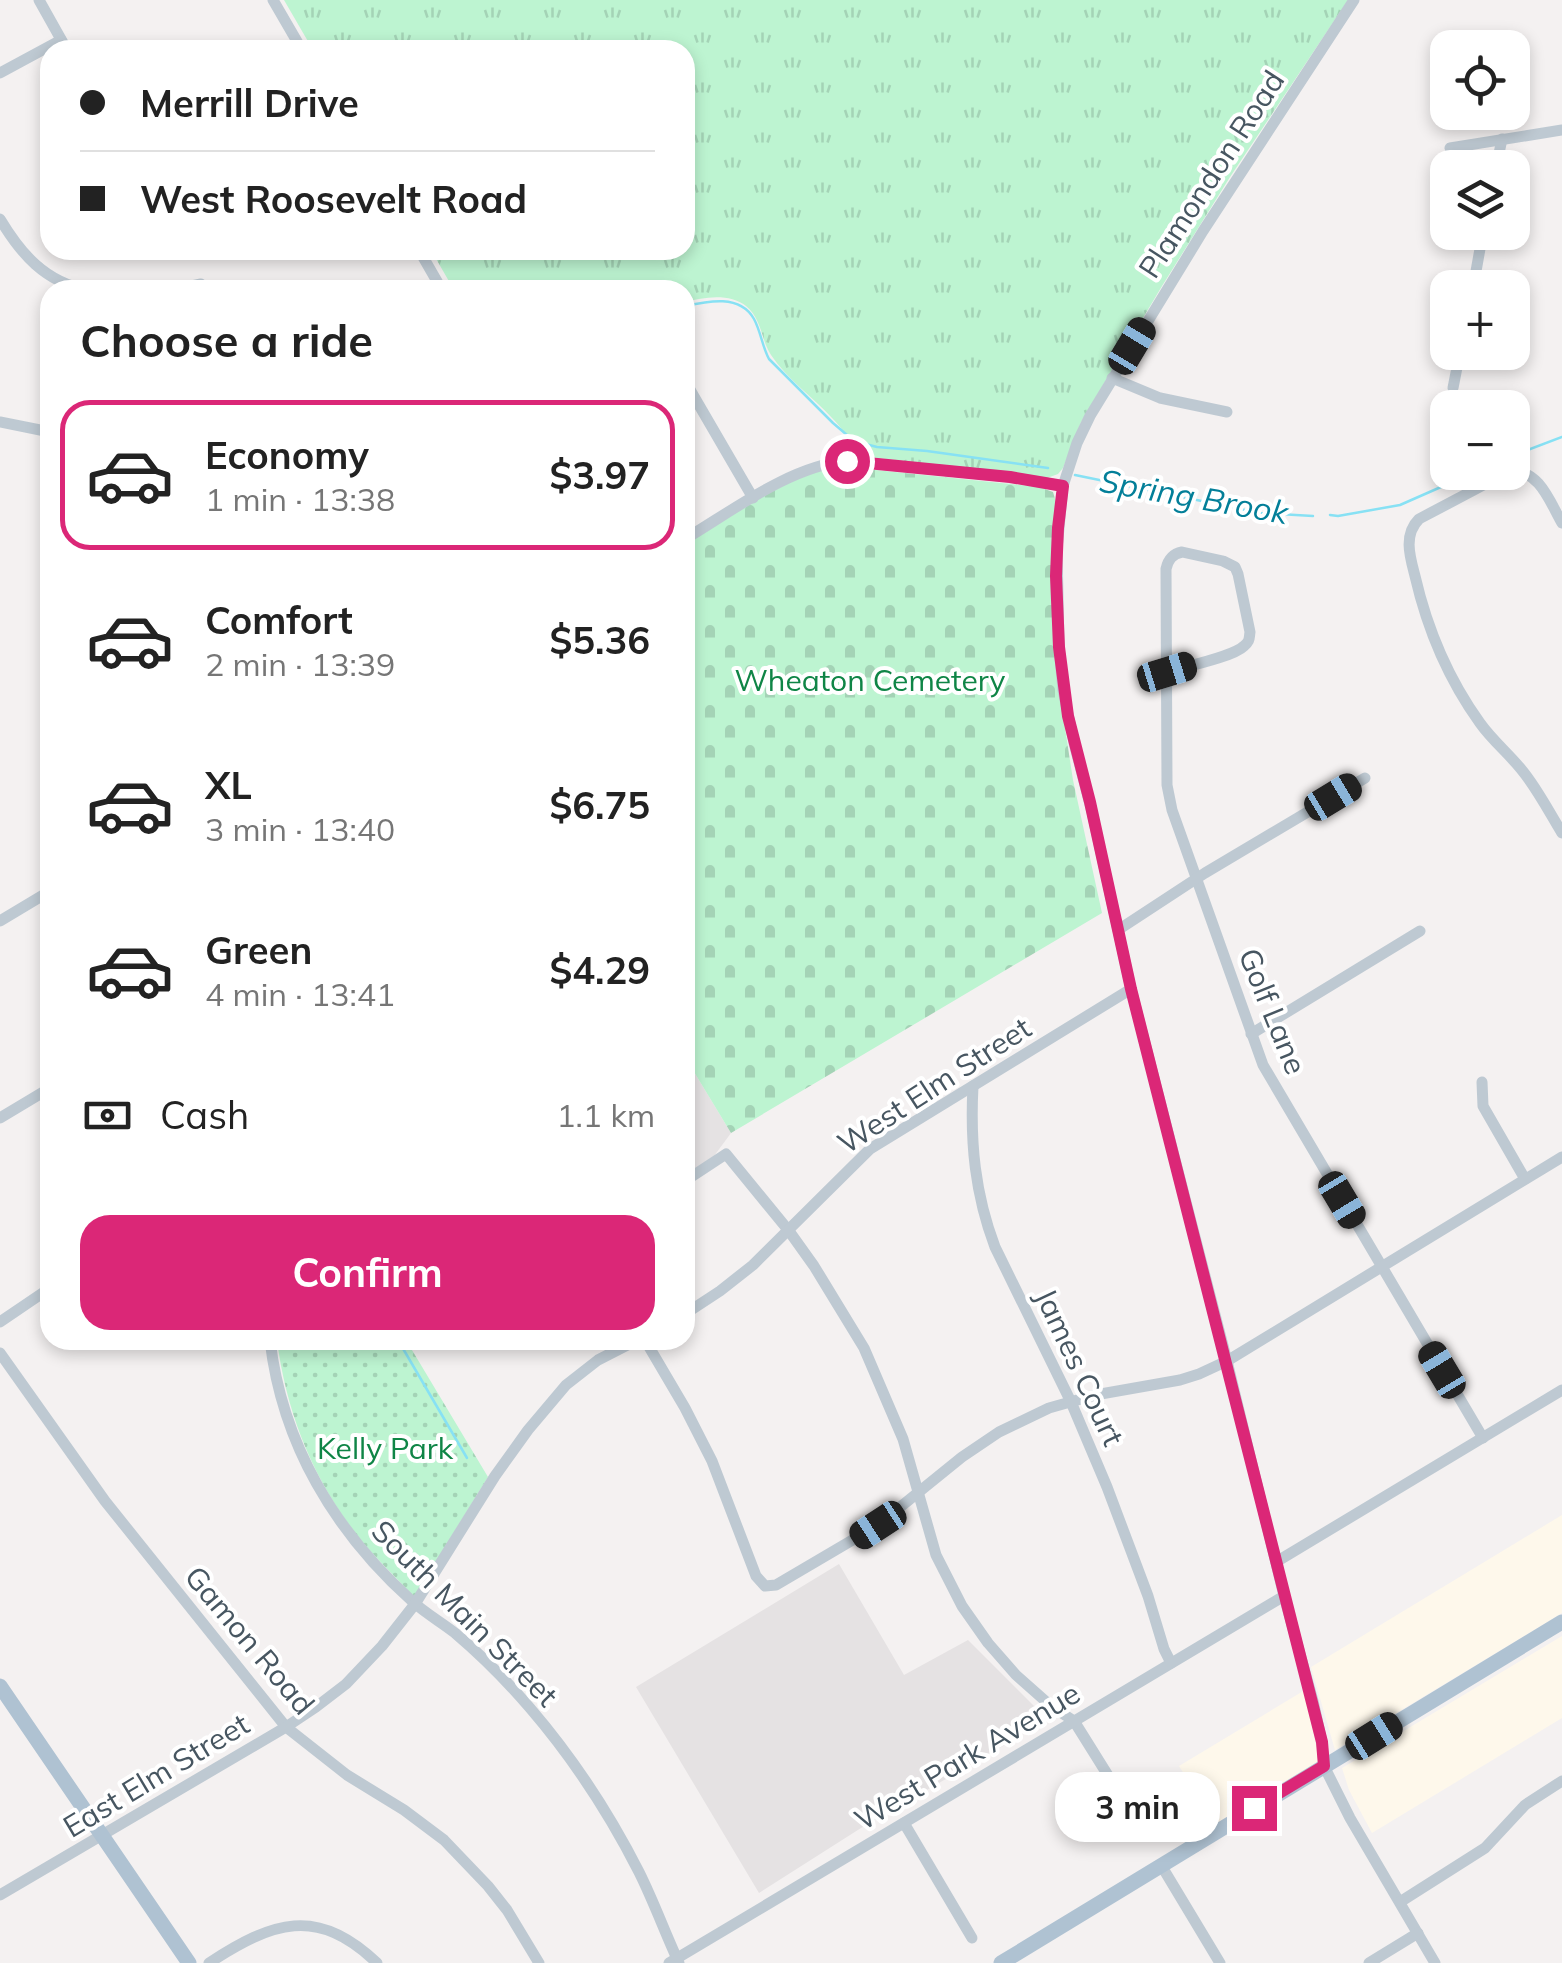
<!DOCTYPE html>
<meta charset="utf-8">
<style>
body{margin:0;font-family:Mulish,sans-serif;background:#f2f2f2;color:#222;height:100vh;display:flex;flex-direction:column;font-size:38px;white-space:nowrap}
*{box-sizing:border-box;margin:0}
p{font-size:32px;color:#767676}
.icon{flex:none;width:55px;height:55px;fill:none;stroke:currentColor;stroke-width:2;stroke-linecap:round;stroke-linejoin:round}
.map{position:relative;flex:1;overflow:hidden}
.panel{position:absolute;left:40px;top:280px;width:655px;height:1070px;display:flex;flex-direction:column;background:#fff;border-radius:30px;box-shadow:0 5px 15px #0003}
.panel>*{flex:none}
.top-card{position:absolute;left:40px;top:40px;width:655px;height:220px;border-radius:30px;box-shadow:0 5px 15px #0003;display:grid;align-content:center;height:220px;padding:0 40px;background:#fff}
.tools{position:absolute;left:1430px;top:30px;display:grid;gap:20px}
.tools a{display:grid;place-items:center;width:100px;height:100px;border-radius:20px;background:#fff;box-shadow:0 5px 15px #0003;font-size:50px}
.end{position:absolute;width:45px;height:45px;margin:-22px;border:12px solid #db2777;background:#fff;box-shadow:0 0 0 5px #fff}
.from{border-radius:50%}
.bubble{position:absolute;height:70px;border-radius:30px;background:#fff;box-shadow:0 5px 15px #0003;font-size:32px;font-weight:700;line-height:70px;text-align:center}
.car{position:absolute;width:30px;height:60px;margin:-30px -15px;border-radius:12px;box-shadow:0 0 8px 2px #0007;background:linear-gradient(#222 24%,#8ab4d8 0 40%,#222 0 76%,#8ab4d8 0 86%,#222 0)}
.top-card b{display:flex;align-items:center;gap:35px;height:95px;font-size:38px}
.top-card b+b{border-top:2px solid #e0e0e0}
.top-card i{width:25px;height:25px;background:#222}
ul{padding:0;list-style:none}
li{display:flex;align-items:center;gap:30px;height:150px;margin:0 20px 15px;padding:0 20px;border:5px solid transparent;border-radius:30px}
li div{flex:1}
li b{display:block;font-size:38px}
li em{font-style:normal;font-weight:700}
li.on{border-color:#db2777}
li>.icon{width:90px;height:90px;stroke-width:1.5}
h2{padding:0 40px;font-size:45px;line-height:120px}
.pay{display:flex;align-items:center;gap:25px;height:110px;padding:0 40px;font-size:38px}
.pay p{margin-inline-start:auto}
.cta{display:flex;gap:20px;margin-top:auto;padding:20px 40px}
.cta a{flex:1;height:115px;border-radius:30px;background:#db2777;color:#fff;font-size:40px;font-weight:700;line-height:115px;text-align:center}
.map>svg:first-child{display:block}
</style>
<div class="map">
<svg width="1562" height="1963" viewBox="0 0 1562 1963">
<defs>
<pattern id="grass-tufts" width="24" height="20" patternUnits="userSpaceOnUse" patternTransform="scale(2.5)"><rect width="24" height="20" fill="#bdf4d1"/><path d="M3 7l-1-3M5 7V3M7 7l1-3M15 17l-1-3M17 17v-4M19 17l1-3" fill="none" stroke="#a4d3b6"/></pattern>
<pattern id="cemetery-stones" width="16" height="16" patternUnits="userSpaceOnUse" patternTransform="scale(2.5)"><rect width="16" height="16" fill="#bdf4d1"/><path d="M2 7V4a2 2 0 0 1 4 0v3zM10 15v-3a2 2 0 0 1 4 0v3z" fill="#a4d3b6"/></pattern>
<pattern id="park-dots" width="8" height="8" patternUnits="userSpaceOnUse" patternTransform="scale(2.5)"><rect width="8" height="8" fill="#bdf4d1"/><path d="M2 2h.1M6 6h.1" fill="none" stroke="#a4d3b6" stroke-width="1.8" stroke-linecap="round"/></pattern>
</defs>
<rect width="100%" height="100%" fill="#f4f1f1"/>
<g fill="#fef8eb">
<path d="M1562,1515V1613L1335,1750L1311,1667Z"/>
<path d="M1562,1636V1718L1372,1833L1349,1790L1342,1768Z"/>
<path d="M1305,1690L1319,1761L1215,1824L1179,1766Z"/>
</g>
<g fill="#e5e2e3">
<path d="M685,1057L731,1133L714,1156L685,1176Z"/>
<path d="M839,1564L904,1675L968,1640L1048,1720L861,1828L759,1893L636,1687Z"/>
</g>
<path fill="url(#grass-tufts)" d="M284,0H1348L1230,177L1162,286L1081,422L1063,468L1058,474L1047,478L861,456C852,443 843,429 832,418C813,397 787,379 771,355C761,340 762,319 746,306C730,293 704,297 685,302V290H454L431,250H685V50H313Z"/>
<path fill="url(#cemetery-stones)" d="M837,466L1039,487L1053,492L1056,502L1051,553L1055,663L1073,780L1102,913L731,1133L685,1057V544C733,516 782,478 837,466Z"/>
<path fill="url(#park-dots)" d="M277,1340H406L488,1477L414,1597C395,1576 373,1556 356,1534C312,1477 286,1411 277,1340Z"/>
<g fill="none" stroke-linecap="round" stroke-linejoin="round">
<g stroke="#87e1f4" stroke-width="2.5">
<path d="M685,306C708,301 740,294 754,319C761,332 762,346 769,359L833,423L854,441L877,447L927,451L1048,468"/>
<path d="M1512,456L1562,437"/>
<path d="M1075,475L1260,513L1313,516"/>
<path d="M1330,515L1338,516L1400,505L1475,472"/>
<path d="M398,1340L467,1458"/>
</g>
<g stroke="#bec9d2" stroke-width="11">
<path d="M39,0L67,50"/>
<path d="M273,0L302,50"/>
<path d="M1354,0L1203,231L1090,416L1077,443L1063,486L1057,549L1059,647L1063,690L1074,743L1092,812L1131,989L1227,1361L1284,1596L1313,1701L1322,1742L1324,1766L1350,1818L1435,1963"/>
<path d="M0,73L61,40"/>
<path d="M1450,148L1562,130"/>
<path d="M1496,168L1502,139"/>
<path d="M0,219C21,254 45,282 87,290"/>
<path d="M419,250L442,290"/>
<path d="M1473,288L1483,232"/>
<path d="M173,290L201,284"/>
<path d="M1112,378L1160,398L1227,412"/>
<path d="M685,381L753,498"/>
<path d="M1453,388L1460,352"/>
<path d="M0,422L50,432"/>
<path d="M1512,471C1539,470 1550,502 1562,523"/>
<path d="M1508,472L1419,519C1403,535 1410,557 1415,576C1427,628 1449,680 1480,723C1492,740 1508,753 1521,769C1537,788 1549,812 1562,833"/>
<path d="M685,539C732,511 792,465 847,461L1010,477L1063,486"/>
<path d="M1167,672C1184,667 1233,657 1244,646C1250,641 1249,639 1250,632L1238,574L1235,567L1223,561L1182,552C1172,554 1168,560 1166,569L1167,785L1172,810L1263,1065L1483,1438"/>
<path d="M0,921L50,891"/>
<path d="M1118,930L1205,873L1365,778"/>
<path d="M1251,1034L1420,931"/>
<path d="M1482,1082L1483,1106L1525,1179"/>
<path d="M973,1086C970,1143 975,1194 995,1247L1071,1402L1107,1487L1148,1596L1164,1649L1171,1663"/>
<path d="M0,1118L50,1088"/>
<path d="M685,1181L726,1154L789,1231L814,1266L864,1348L903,1439L936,1555L962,1606L988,1643L1016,1675L1051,1706L1074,1721L1119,1793"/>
<path d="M685,1314L720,1291L753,1265L870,1149L1131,989"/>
<path d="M0,1322L50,1288"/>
<path d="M270,1340C282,1444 335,1532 412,1601C425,1613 441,1622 455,1633C482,1656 507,1681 530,1708C573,1758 609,1813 639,1872C654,1902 665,1933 679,1963"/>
<path d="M645,1340L685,1408L712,1461L756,1576L765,1586L776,1585L878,1525L962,1457L999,1432L1049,1408L1095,1395L1180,1380L1199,1374L1227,1361L1562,1157"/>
<path d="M0,1353L105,1501L286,1727L347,1775L404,1810L444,1840L488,1886L507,1910L539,1963"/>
<path d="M1276,1562L1562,1390"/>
<path d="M904,1823L972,1938"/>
<path d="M1161,1865L1220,1963"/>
<path d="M0,1895L286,1727L316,1707L346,1684L382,1646L415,1604L495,1476L528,1430L566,1385L598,1360L637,1340"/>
<path d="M1400,1902L1485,1848L1525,1805L1562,1781"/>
<path d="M209,1963C272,1922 317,1905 377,1963"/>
<path d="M669,1963L1284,1596"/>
<path d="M1369,1963L1418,1933"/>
</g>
<g stroke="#afc2d2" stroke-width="15">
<path d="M0,1686L189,1963"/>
<path d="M1001,1963L1562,1622"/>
</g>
</g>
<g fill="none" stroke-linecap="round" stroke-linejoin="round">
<path stroke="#db2777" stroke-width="12" d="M847,461L1010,477L1063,486L1058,528L1056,576L1059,647L1068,716L1090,802L1131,989L1322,1742L1324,1766L1254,1808"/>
</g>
<g text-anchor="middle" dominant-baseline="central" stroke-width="8" stroke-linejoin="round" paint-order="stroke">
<g font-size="30" fill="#475661" stroke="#fff">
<text transform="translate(1211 174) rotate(-57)">Plamondon Road</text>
<text transform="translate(1273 1011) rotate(68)">Golf Lane</text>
<text transform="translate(934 1085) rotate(-33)">West Elm Street</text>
<text transform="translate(1080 1367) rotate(65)">James Court</text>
<text transform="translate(465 1613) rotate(45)">South Main Street</text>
<text transform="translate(250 1640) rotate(50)">Gamon Road</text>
<text transform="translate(967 1756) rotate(-31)">West Park Avenue</text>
<text transform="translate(156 1775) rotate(-31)">East Elm Street</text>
</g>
<g font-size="30" fill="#0f8546" stroke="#fff">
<text x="870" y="680">Wheaton Cemetery</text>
<text x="385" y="1448">Kelly Park</text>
</g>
<g font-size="32" font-style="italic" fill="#037f99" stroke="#fff">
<text transform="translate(1194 496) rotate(10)">Spring Brook</text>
</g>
</g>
</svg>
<div class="tools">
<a><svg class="icon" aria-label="locate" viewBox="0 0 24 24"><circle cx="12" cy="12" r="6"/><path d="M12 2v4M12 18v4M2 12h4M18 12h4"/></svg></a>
<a><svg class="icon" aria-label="layers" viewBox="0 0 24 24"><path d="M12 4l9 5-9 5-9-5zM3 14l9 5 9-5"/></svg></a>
<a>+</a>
<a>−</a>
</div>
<i class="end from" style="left:847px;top:461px"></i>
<i class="end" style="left:1254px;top:1808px"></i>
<div class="bubble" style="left:1055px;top:1772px;width:165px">3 min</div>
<i class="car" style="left:1132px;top:346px;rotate:31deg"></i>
<i class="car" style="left:1167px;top:672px;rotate:73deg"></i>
<i class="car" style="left:1333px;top:797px;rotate:59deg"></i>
<i class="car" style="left:1342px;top:1200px;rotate:149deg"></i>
<i class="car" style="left:1442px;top:1370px;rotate:329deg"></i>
<i class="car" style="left:878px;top:1525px;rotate:237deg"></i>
<i class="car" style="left:1374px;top:1736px;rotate:58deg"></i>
<div class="top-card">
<b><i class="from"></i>Merrill Drive</b>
<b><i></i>West Roosevelt Road</b>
</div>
<section class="panel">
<h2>Choose a ride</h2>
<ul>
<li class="on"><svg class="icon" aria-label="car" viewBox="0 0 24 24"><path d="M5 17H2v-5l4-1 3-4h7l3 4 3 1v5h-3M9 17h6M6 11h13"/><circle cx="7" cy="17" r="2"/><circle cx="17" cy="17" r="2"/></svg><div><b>Economy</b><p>1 min · 13:38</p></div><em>$3.97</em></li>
<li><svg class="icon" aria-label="car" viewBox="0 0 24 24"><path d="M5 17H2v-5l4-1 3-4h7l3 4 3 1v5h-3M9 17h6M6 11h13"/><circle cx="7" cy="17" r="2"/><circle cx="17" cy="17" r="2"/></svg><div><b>Comfort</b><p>2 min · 13:39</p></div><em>$5.36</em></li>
<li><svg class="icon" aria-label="car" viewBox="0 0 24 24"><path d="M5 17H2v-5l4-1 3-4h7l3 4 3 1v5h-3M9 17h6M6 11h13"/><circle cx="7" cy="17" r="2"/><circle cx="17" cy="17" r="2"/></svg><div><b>XL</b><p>3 min · 13:40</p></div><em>$6.75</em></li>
<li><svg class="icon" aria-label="car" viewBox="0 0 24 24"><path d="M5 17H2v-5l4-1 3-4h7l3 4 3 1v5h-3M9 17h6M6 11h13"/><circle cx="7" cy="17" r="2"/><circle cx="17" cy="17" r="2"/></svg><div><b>Green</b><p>4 min · 13:41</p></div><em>$4.29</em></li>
</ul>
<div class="pay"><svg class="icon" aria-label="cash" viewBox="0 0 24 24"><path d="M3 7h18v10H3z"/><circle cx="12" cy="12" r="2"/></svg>Cash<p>1.1 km</p></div>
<div class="cta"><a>Confirm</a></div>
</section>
</div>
